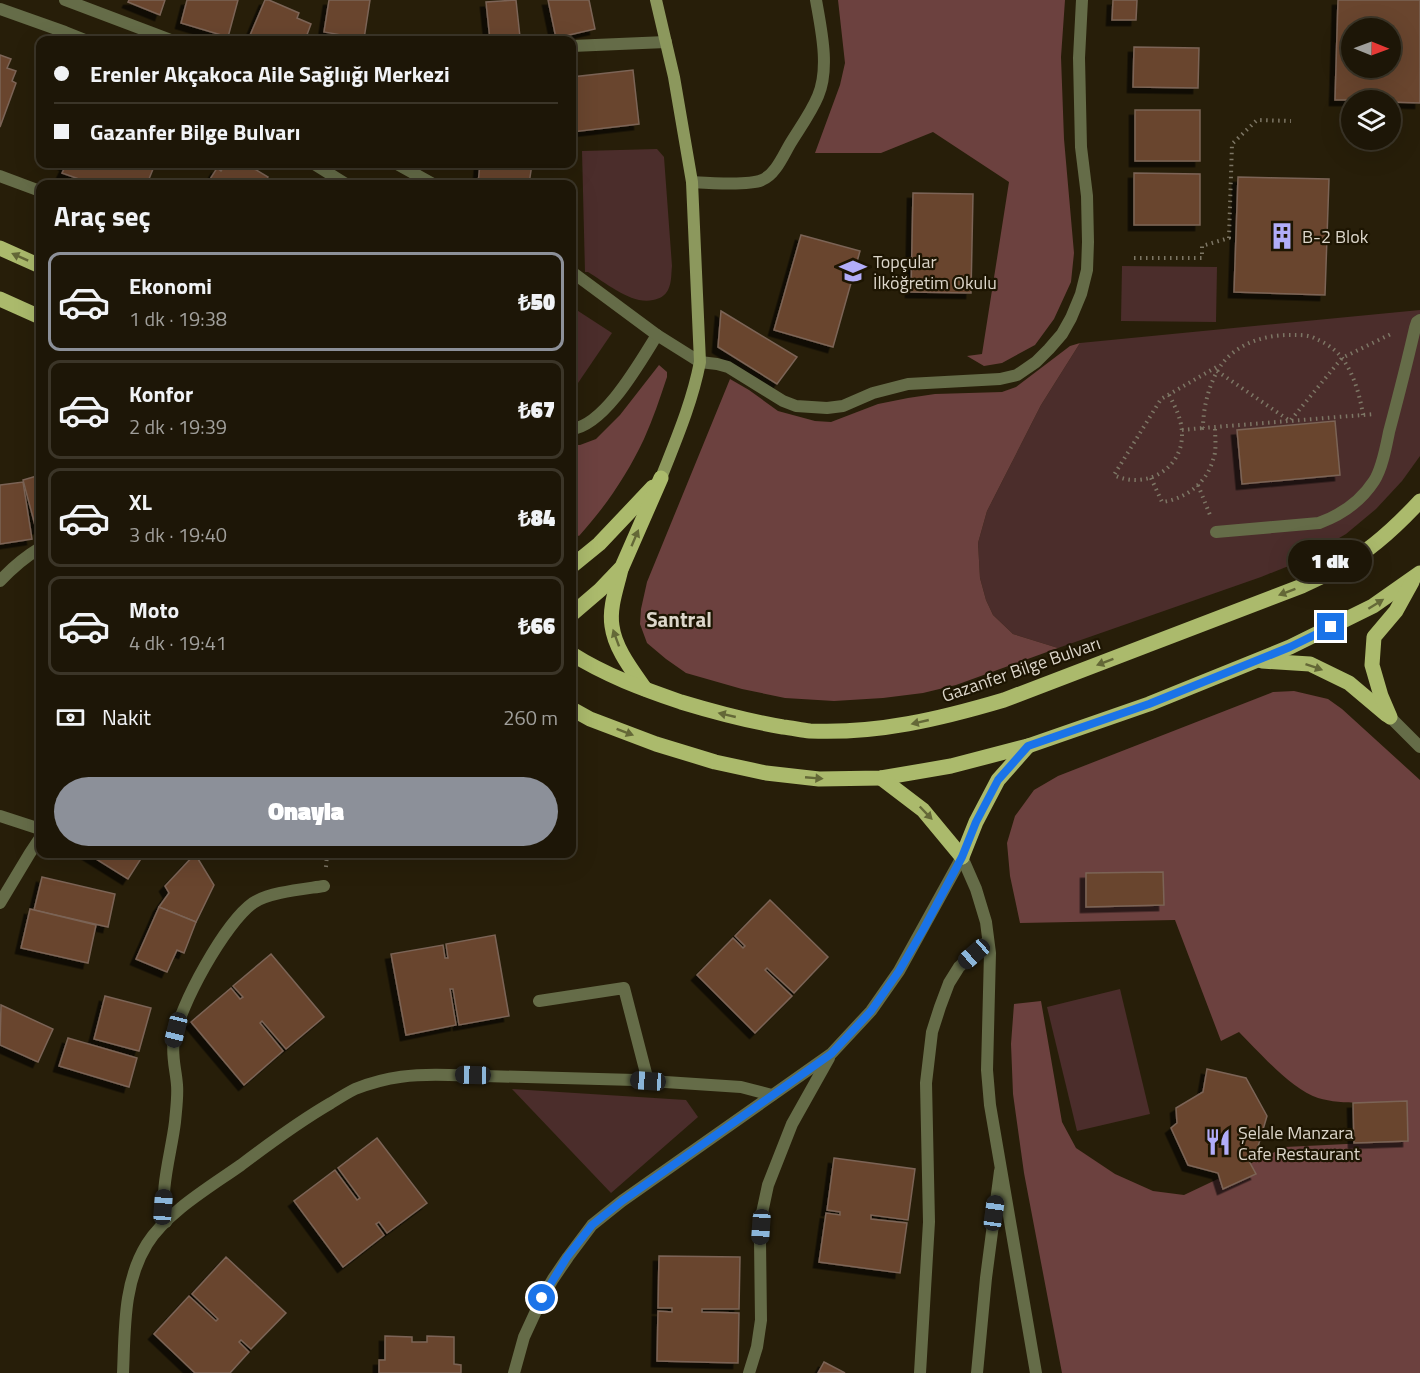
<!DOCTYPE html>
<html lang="tr">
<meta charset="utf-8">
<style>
body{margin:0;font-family:"Titillium Web",sans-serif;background:#251f11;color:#f1f3f6;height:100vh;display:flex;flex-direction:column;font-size:22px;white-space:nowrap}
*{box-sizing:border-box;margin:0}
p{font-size:20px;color:#a09f9b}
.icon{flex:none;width:33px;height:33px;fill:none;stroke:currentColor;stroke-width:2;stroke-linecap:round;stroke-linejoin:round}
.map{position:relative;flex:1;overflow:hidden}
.panel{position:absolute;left:36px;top:180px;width:540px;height:678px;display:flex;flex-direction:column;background:#1d1607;border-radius:12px;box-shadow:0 6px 24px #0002,0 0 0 2px #3b3528}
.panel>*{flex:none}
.guide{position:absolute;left:36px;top:36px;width:540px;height:132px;border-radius:12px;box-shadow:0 6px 24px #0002,0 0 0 2px #3b3528;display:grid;align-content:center;height:132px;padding:0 18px;background:#1d1607}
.needle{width:39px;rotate:91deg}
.tools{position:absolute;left:1341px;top:18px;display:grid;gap:12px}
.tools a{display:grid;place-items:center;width:60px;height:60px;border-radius:50%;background:#1d1607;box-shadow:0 6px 24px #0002,0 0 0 2px #3b3528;font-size:30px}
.end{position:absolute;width:27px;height:27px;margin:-14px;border:8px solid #1a73e8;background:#fff;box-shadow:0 0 0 3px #fff}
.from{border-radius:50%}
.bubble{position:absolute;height:42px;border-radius:21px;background:#1d1607;box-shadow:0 6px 24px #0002,0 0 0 2px #3b3528;font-size:20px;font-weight:800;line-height:42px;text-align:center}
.car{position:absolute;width:18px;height:36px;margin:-18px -9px;border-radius:8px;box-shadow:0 0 4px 2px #0007;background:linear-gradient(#222 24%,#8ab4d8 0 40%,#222 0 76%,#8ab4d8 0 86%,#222 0)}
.guide b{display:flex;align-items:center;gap:21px;height:57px;font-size:22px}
.guide b+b{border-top:2px solid #3b3528}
.guide i{width:15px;height:15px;background:#f1f3f6}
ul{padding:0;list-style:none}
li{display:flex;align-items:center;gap:18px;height:99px;margin:0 12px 9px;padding:0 6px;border:3px solid #3b3528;border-radius:12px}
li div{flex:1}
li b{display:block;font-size:22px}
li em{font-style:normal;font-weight:800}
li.on{border-color:#8c9099}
li>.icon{width:54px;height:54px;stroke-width:1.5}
h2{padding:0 18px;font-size:27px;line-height:72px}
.pay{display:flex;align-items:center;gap:15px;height:66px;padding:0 18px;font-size:22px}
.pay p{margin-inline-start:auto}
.cta{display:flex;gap:12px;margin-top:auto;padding:12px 18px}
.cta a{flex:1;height:69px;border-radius:36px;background:#8c9099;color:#fff;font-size:24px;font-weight:800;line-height:69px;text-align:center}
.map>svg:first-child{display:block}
</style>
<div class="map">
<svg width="1420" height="1373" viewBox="0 0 1420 1373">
<defs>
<filter id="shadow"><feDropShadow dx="-5.5" dy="5.5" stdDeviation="0" flood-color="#0009"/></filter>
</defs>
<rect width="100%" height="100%" fill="#271e09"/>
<g fill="#4b2d2b">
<path d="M657,149L664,157L672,266C671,274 672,282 668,290C665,296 659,299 653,300C632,305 606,283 588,272H585L582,151Z"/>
<path d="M1122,266L1217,267L1216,322L1121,321Z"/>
<path d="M572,307L612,333L578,383L572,378Z"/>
<path d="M1420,310V456L1402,481L1376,509L1346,534L1296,563L1261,577L1058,648L1013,634L993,615L986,600L980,578L978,543L987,511L1041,405L1080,343Z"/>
<path d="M1120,989L1150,1114L1077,1131L1047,1007Z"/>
<path d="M512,1089L686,1100L698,1117L611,1193Z"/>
</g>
<g fill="#6c413f">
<path d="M838,0H1065L1061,57L1064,139L1074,253L1071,282L1054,319L1035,345L1002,363L984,366L967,356L982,354L1009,182L933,132L881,153H815L840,85L845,63Z"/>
<path d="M1080,343L1041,405L987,511L978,543L980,578L986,600L993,615L1013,634L1058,648L956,685L923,693L883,698L834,701L785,698L742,689L686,673L666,659L647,643L640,624L641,609L647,582L730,379L749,390L778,411L815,421L831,422L878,404L908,398L935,394L1002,392L1016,387L1070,346Z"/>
<path d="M659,365L667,372V377C660,398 653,419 644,439C627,475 606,506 579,536L572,533V445H580L596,439L620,415Z"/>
<path d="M1294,691L1328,699L1342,709L1420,780V1373H1062L1024,1173L1013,1094L1011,1044L1014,1004L1041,1001L1062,1122L1076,1148L1115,1174L1153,1191L1184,1195L1285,1147L1408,1141L1407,1101C1379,1102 1345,1106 1318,1098C1292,1090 1258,1051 1239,1032L1221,1041L1175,920L1020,923L1010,876L1007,843L1015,816L1034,790L1058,776L1273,692Z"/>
</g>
<g fill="#69452d" stroke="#7b6456" stroke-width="1.5" fill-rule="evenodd" filter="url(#shadow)">
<path d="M129,0H165L160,15L128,2Z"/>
<path d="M187,0H238L228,37L181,23Z"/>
<path d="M265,0H269L299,13L297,18L311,24L305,40H248Z"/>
<path d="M329,0H370L364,39L324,32Z"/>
<path d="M516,0L520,37L490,40L486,2Z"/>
<path d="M548,0H589L595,29L556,38Z"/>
<path d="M1113,0H1137L1136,20H1112Z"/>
<path d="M1338,0H1420V103L1390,102V100H1335ZM1352,28H1390V68H1352Z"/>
<path d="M1134,47L1199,48L1198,88L1133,87Z"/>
<path d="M0,55L11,59L7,68L16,71L12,81L16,83L0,127Z"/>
<path d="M633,70L639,124L572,132V77Z"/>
<rect x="1135" y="110" width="65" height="51"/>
<path d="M63,164H155L147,184H129L124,183L123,184H93L62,173L66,165Z"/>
<path d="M226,164L234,167L236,164H246L268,177L264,184H207L217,168L221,171Z"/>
<path d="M480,164H532L529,184H478Z"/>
<path d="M1134,173L1200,174V225H1134Z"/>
<path d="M1238,177L1329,179L1325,295L1234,292Z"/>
<path d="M913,193L973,194L971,293L911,292Z"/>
<path d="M801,235L860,251L833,347L774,330Z"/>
<path d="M721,311L797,357L777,384L718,347Z"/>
<path d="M1335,421L1340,475L1242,484L1237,430Z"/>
<path d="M40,475V528L36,529L23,480Z"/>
<path d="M23,482L32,539L0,544V485Z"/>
<path d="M88,854H144L128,879Z"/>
<path d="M195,854L214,885L196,922L159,907L169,893L165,886Z"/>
<path d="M1163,872L1164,905L1086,907V873Z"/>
<path d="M42,877L115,894L108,927L34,910Z"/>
<path d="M770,900L828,957L794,993L767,968L765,970L792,996L755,1033L697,975L733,938L743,948L745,946L735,936Z"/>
<path d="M159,907L196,922L184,953L177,950L167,972L136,959Z"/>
<path d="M30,909L96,925L88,963L21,948Z"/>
<path d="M495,935L509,1016L459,1025L453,989H450L456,1025L406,1035L391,954L443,945L445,958H448L446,944Z"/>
<path d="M271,954L324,1017L286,1049L262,1021L260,1023L283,1051L244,1085L191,1022L231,988L240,999L243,997L233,986Z"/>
<path d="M105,996L151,1008L139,1051L94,1039Z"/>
<path d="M1,1005L53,1029L38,1062L0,1045Z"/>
<path d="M68,1038L137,1058L129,1087L59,1066Z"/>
<path d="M1207,1069L1246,1078L1267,1116L1255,1157L1249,1161L1256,1174L1223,1189L1218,1173L1188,1165L1171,1128L1177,1123L1176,1108L1203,1092Z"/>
<path d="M1407,1101L1408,1141L1354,1143L1353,1103Z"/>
<path d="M377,1138L427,1203L387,1233L379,1222L376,1224L384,1235L343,1267L294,1201L335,1170L357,1200L360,1198L338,1168Z"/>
<path d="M834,1158L915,1169L908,1220L871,1215V1219L907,1223L900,1273L819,1262L826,1213L840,1215V1212L827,1210Z"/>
<path d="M659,1256L740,1257L739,1309H702V1312L739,1313L738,1363L657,1361L658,1311L672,1312V1308H658Z"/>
<path d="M226,1257L286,1313L251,1349L241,1340L239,1342L249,1352L230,1373H195L154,1334L189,1296L216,1321L218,1319L192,1294Z"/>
<path d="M385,1336L412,1337V1342H427V1336L454,1337V1364L461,1365V1373H379V1360H385Z"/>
<path d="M824,1362L845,1373H818Z"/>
</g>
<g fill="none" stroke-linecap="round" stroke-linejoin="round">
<g stroke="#7d7665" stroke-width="4" stroke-dasharray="1.5 4.5" stroke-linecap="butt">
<path d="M1134,258H1202V246L1229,238L1232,144L1257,120L1291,121"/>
<path d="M1217,371L1290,421L1342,358L1393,333"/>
<path d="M1169,395C1176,408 1182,420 1182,435C1182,470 1144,490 1114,475L1161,399L1220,365"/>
<path d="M1363,415C1360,396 1354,374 1342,358C1336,350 1326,343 1316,339C1310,335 1301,335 1294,335C1265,334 1233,344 1218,370C1208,387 1203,410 1203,428L1375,414"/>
<path d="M1182,430L1203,428"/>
<path d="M1151,478L1162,502C1185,499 1206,484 1213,460C1217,450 1215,438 1215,427"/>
<path d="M1198,485L1210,515"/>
<path d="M326,867L327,854"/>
</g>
<g stroke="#656c48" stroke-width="12">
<path d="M0,9L65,32L85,40"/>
<path d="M314,164L346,184"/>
<path d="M0,176L40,191"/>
<path d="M572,429C605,425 640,362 657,335"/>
<path d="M1216,532L1319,523C1341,515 1361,501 1374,481C1382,469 1386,447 1389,432C1398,398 1407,363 1415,328L1417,322L1420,320"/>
<path d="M539,1001L624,988L648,1081"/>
</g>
<g stroke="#656c48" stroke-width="12">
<path d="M65,0L171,40"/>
<path d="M572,46L666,42"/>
<path d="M397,164L433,184"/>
<path d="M692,182C708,183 749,186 762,180C775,175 783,156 790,144C799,129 811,113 818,96C830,68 821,29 816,0"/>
<path d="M572,272L657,335L700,362L717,364L728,367L783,401L796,406L827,408L843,406L873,393L908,384L1000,379L1017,375L1036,362L1049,349L1062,334L1071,318L1081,294L1087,270L1088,242L1087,196L1081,147L1079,58L1082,0"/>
<path d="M0,581C12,568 25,557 40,548"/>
<path d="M1390,717L1420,747"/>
<path d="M0,816L40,829"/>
<path d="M166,1222C159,1189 171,1155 175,1122C176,1110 178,1097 177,1085C176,1070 171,1055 174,1040C179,1006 225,923 253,903C269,892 305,889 324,886"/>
<path d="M123,1373C125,1329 123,1283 147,1244C167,1212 210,1187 241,1165C270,1143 300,1121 331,1103C339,1098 347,1093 355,1089C388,1076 414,1074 449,1075L635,1080L741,1087L772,1095"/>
<path d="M514,1373L524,1337L542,1298L553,1279L568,1257L592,1225L622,1201L831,1054L871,1011L899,971L962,857"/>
<path d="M749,1373L757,1347L761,1320L760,1241L762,1213L768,1185L792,1124L829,1058"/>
<path d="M920,1373L929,1222L926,1083L932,1032L940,1007L949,983L959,967L988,941"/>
<path d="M977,1373L986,1278L1000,1171"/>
</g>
<g stroke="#656c48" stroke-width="12">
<path d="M962,857L976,889L986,922L990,953L987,1070L990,1105L1036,1373"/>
<path d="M0,903L30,853L40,838"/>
</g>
<path stroke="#8c985d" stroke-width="12" d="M656,0L674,77L692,182L700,362C692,403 676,440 661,478"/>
<g stroke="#abba6c" stroke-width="15">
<path d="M0,248L40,266"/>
<path d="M0,299L40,317"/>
<path d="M572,566L599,544L653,487"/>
<path d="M621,569C617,587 609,607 612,626C615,649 632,670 645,689"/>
<path d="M572,614L600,590L622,567L661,478"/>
<path d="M572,654C605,675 643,689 681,702C714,712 748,721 783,727C792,728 801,730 810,731C877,734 940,719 1004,700L1302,586C1315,580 1328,574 1341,567C1371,550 1397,526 1420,501"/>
<path d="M1262,661L1310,664L1349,683L1387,715"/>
<path d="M572,709L590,719L656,744L715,762L766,773L819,779L881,778L951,766L1028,746L1149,704L1290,647L1373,606L1420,573"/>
<path d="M1390,717L1381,696L1372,665L1374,637L1396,611L1412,582"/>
<path d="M881,778L923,810L962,857"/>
<path d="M962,857L976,822L998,780L1028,746"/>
</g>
</g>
<defs><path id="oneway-solid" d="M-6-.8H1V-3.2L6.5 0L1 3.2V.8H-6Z" transform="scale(1.5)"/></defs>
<g fill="#646837">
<use href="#oneway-solid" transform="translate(20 257) rotate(-156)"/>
<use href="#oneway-solid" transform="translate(635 538) rotate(-67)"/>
<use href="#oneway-solid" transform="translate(1287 592) rotate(159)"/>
<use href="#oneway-solid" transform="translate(1376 604) rotate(-32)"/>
<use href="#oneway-solid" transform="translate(616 638) rotate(-110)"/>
<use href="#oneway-solid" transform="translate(1105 662) rotate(159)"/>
<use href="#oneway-solid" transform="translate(1314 667) rotate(19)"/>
<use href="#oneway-solid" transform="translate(727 715) rotate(-167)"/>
<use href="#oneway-solid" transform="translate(920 722) rotate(167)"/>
<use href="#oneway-solid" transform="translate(625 732) rotate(21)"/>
<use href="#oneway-solid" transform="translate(814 778) rotate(5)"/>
<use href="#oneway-solid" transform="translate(926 813) rotate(46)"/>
</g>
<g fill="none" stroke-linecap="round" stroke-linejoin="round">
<path stroke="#1a73e8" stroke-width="8" d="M542,1298L567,1257L592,1225L622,1201L831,1054L871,1011L899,971L923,930L962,857L976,822L998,780L1028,746L1149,704L1290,647L1331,627"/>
</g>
<defs>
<symbol id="building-bare" viewBox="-9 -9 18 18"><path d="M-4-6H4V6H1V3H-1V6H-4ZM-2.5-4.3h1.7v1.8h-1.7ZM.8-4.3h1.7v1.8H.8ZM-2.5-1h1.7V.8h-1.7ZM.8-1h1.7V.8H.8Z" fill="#b2adf9" stroke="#1d1502" stroke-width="2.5" paint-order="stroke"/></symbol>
<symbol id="school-bare" viewBox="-9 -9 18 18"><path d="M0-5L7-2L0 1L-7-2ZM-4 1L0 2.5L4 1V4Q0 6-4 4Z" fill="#b2adf9" stroke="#1d1502" stroke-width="2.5" paint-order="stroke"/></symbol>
<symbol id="restaurant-bare" viewBox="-9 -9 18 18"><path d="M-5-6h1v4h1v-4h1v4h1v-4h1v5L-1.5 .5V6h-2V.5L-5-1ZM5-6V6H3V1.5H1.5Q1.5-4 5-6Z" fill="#b2adf9" stroke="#1d1502" stroke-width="2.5" paint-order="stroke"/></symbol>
</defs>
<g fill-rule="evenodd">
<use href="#building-bare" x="1263" y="217" width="38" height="38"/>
<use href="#school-bare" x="834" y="252" width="38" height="38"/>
<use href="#restaurant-bare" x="1199" y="1123" width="38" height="38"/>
</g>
<g text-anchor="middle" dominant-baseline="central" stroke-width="4.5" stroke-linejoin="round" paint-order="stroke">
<g font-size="18" fill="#dcd6ca" stroke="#1d1502" text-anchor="start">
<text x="1302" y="236">B-2 Blok</text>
<text x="873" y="261">Topçular<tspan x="873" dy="21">İlköğretim Okulu</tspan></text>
<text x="1238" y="1132">Şelale Manzara<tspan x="1238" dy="21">Cafe Restaurant</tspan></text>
</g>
<g font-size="18" fill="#dcd6ca" stroke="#1d1502">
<text transform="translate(1021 669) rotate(-19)">Gazanfer Bilge Bulvarı</text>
</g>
<g font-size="21" font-weight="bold" fill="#dcd6ca" stroke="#1d1502">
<text x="679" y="619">Santral</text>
</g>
</g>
</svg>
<div class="tools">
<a><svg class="needle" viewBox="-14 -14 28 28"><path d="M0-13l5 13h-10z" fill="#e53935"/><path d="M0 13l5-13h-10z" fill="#a09f9b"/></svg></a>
<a><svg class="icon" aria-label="layers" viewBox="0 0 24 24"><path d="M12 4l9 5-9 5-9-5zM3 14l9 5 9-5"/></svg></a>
</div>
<i class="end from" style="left:542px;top:1298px"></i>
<i class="end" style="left:1331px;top:627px"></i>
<div class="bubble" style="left:1288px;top:540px;width:84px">1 dk</div>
<i class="car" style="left:974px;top:954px;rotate:229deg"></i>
<i class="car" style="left:176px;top:1030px;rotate:194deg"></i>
<i class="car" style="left:473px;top:1075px;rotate:271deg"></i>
<i class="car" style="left:648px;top:1081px;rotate:274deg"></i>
<i class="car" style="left:163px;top:1207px;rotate:4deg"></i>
<i class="car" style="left:994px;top:1213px;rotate:8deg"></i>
<i class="car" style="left:761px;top:1227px;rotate:184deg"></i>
<div class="guide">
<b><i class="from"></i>Erenler Akçakoca Aile Sağlıığı Merkezi</b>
<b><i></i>Gazanfer Bilge Bulvarı</b>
</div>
<section class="panel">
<h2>Araç seç</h2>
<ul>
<li class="on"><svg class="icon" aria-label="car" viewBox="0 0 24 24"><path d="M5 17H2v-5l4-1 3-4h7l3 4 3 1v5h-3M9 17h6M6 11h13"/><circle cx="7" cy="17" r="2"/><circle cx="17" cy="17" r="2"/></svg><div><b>Ekonomi</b><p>1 dk · 19:38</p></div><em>₺50</em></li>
<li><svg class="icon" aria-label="car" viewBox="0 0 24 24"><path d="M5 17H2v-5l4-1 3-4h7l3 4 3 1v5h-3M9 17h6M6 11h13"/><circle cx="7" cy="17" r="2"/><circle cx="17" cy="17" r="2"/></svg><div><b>Konfor</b><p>2 dk · 19:39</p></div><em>₺67</em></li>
<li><svg class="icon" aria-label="car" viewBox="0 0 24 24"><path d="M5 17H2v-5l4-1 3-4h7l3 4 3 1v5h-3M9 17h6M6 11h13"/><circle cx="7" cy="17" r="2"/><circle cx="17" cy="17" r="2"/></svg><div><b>XL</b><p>3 dk · 19:40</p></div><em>₺84</em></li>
<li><svg class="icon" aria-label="car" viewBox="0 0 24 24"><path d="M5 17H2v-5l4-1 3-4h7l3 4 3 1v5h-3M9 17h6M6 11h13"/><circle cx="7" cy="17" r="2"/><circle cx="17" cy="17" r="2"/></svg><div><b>Moto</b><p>4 dk · 19:41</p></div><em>₺66</em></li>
</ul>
<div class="pay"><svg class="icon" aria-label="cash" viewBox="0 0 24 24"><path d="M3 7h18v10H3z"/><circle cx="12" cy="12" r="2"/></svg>Nakit<p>260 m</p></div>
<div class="cta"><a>Onayla</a></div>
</section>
</div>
